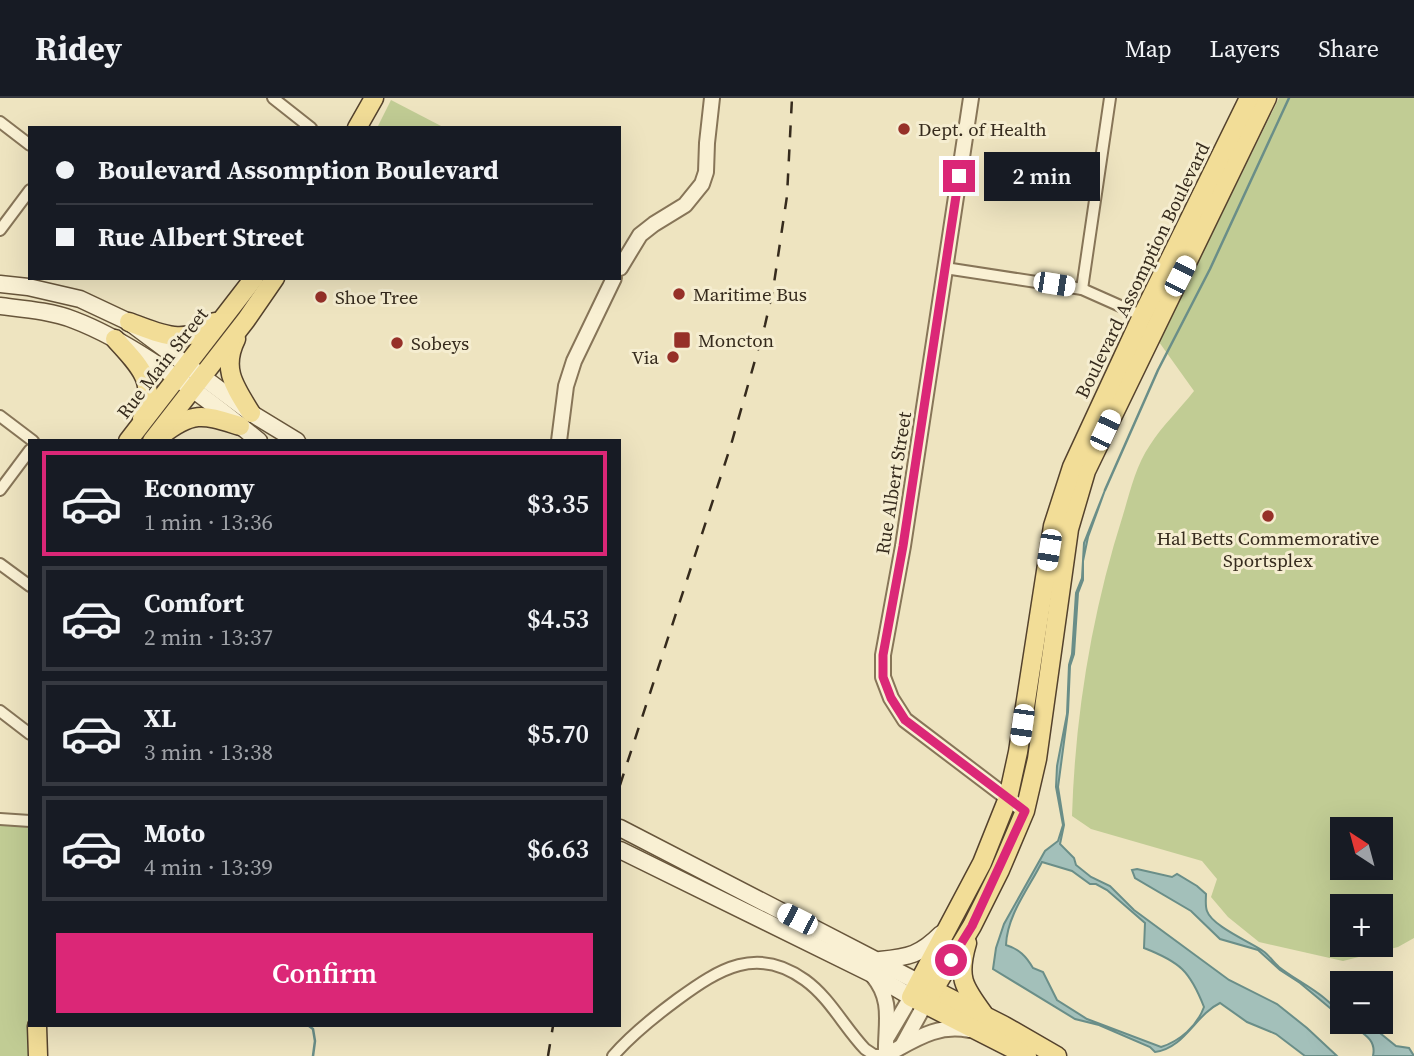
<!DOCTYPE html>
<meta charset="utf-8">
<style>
body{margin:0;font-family:"Source Serif 4",serif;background:#20242c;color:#f1f3f6;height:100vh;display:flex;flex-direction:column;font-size:26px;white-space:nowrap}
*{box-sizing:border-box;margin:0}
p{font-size:23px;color:#9ea1a6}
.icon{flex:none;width:38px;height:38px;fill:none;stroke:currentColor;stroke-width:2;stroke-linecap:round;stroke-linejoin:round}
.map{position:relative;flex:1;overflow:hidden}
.drawer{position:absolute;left:28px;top:341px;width:593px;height:588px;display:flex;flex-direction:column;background:#171b24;border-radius:0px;box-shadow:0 7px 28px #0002}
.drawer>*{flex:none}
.hud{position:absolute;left:28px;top:28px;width:593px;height:154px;border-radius:0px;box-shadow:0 7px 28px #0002;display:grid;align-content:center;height:154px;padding:0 28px;background:#171b24}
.needle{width:46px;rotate:324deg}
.fabs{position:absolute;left:1330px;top:719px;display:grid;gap:14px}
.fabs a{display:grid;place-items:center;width:63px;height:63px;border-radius:0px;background:#171b24;box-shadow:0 7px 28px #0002;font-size:35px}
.end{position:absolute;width:32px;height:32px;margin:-16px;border:9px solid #db2777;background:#fff;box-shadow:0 0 0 4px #fff}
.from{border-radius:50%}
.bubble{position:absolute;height:49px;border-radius:0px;background:#171b24;box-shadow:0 7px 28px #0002;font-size:23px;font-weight:600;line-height:49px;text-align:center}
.car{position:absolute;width:21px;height:42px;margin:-21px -10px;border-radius:9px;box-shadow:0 0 5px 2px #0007;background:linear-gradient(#fff 24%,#345 0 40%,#fff 0 76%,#345 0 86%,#fff 0)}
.hud b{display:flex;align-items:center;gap:24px;height:66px;font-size:26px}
.hud b+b{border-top:2px solid #363941}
.hud i{width:18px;height:18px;background:#f1f3f6}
ul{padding:12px 0 0;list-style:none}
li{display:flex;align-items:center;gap:21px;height:105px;margin:0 14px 10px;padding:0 14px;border:4px solid #363941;border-radius:0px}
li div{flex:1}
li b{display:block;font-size:26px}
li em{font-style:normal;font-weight:600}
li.selected{border-color:#db2777}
li>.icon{width:63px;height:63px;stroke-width:1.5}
.button{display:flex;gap:14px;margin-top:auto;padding:14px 28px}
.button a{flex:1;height:80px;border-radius:0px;background:#db2777;color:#fff;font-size:28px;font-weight:600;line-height:80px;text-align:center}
header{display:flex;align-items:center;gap:42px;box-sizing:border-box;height:98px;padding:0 35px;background:#171b24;border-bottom:2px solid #363941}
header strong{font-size:33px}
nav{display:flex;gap:38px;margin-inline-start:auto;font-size:24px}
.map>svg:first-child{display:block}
</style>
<header>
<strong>Ridey</strong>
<nav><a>Map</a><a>Layers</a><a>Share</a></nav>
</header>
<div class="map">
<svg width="1414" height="958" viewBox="0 0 1414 958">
<rect width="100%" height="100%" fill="#eee4c0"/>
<g fill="#c1cc94" fill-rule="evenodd">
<path d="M1279,0H1414V840L1398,849L1343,863L1259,844L1228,819L1211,799L1217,781L1202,763L1091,731L1072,718C1075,617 1092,514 1123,417C1130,394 1136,367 1150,347C1162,328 1180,311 1194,293L1159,244ZM1342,732H1381V770H1342ZM1381,808V847H1342V808Z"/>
<path d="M391,2L443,29L442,30H377Z"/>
<path d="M0,721L30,723V928L38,958H0Z"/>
</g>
<g fill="#a3c0ba" stroke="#6a8e88" stroke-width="2" fill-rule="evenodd">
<path d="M1105,392L1088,439L1083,463V482L1078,495L1074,556L1070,568L1068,614L1058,689L1064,727L1060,746L1074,760L1076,767L1091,779L1110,788L1134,812L1229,882L1277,906L1307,930L1337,958H1305L1276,936L1247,924L1220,905C1195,917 1185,950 1155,954L1150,949L1099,927L1075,921L993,871L996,850L1004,826L1045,753L1058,743L1063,727L1056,689L1057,668L1067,616L1069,567L1072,556L1076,495L1082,480L1084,445ZM1042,764L1072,773L1090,786H1096L1107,792L1145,825L1144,850C1180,864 1190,873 1204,909C1197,928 1180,943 1161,949L1087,921L1057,902L1043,874L1033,870C1026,858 1019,851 1006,847C1007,817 1029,790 1042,764Z"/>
<path d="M1137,771L1172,779L1177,776L1197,788L1206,796C1206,801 1205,808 1207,813C1212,828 1250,844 1263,853C1269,857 1273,864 1279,869C1299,885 1329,897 1342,920L1300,885L1280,872L1258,852L1220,841L1191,813L1135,780L1132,772Z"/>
<path d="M1348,924L1359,931H1375L1396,948L1409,950L1414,958H1373C1377,940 1361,935 1348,924Z"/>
</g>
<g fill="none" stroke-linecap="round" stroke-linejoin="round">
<g stroke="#6a8e88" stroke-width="2.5">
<path d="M1105,392L1158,272L1210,171L1289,0"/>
<path d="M309,928L313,931L315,943L313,958"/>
</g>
<defs>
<g id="minor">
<path d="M273,0L311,30"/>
<path d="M0,24L30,47"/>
<path d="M0,132L30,92"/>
<path d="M945,170L1082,191L1145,219"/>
<path d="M1082,191L1110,0"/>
<path d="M0,318L33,343"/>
<path d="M0,392L30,352"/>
<path d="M0,466L30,488"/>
<path d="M0,613L30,636"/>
<path d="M0,721L30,723"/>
<path d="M613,958C632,936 655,918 678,901C719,871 757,847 805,882C830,900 844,929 865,951L874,957H886"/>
</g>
<g id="tertiary">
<path d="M971,0L903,448L883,557V579L891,600L905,622L1025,713"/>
<path d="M620,170L640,137L654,126L685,107L702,86L706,74L707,45L712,0"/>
<path d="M559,343L566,288L574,263L614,180"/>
<path d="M873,878C894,903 885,927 886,957C913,943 937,925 969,932"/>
<path d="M888,938L911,899"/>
<path d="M902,948L925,906"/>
</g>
<g id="secondary">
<path d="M0,186L28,189L80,201L129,224L251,315L297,343"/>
<path d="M0,208C24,211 51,213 74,222C135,245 208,301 259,343"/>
<path d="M620,730L920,885"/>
<path d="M620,752L872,876L911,899"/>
<path d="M880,862C909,859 920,857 941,836"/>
</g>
<g id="primary">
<path d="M357,30L374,0"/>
<path d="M129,224C162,236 184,249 215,224"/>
<path d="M115,241C138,267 158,283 142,320"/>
<path d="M236,241C221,271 235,289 251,315"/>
<path d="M162,337C194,312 204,317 240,328"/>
<path d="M128,343L254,180"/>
<path d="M152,343L246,222L275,180"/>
<path d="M967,845C957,879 963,888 983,915"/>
<path d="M924,887L1003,927L1057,958"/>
<path d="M925,906L972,828L1000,772L1025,713L1037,661L1069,431L1086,373L1267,0"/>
<path d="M37,928L38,958"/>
<path d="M1027,958L911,899L982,765L1008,700L1018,654L1053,428L1072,369L1142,218L1249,0"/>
</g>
</defs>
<use href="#minor" stroke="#877558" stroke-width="14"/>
<use href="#tertiary" stroke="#877558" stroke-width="18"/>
<use href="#secondary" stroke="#68563b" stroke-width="19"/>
<use href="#primary" stroke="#54422d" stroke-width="21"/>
<use href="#minor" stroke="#f9f0d3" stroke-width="10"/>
<use href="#tertiary" stroke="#f9f0d3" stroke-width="14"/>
<use href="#secondary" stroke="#f9f0d3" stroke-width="16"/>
<use href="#primary" stroke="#f2dd97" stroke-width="18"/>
<g stroke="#362b1d" stroke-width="2.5" stroke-dasharray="12 12" stroke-linecap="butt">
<path d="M620,687L731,347L765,227L773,192L787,98L792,0"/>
<path d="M548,958L553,928"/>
</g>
</g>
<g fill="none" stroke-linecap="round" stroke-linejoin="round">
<path stroke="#db2777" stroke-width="9" d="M951,862L972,828L1025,713L905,622L891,600L883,579V557L903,448L959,78"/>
</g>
<g fill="#963028" stroke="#f5edd0" stroke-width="2.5">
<circle cx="904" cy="31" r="7"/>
<circle cx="679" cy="196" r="7"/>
<circle cx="321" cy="199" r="7"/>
<rect x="673" y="233" width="18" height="18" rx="3.5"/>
<circle cx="397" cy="245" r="7"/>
<circle cx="673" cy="259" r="7"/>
<circle cx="1268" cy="418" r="7"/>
</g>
<g text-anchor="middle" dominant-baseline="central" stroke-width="6" stroke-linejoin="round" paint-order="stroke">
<g font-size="19" fill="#362b1d" stroke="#f5edd0" text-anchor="start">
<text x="918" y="31">Dept. of Health</text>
<text x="693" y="196">Maritime Bus</text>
<text x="335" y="199">Shoe Tree</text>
<text x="698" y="242">Moncton</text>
<text x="411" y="245">Sobeys</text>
<text x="659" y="259" text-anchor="end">Via</text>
<text x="1268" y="440" text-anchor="middle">Hal Betts Commemorative<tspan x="1268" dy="22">Sportsplex</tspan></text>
</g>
<g font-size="19" fill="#362b1d" stroke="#f5edd0">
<text transform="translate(1142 172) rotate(-64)">Boulevard Assomption Boulevard</text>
<text transform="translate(162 265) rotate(-52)">Rue Main Street</text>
<text transform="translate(893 385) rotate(-81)">Rue Albert Street</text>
</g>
</g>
</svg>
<div class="fabs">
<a><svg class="needle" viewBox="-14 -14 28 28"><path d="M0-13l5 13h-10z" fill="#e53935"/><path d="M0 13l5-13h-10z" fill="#9ea1a6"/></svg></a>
<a>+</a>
<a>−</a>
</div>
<i class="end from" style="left:951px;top:862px"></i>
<i class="end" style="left:959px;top:78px"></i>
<div class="bubble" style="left:984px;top:54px;width:116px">2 min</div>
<i class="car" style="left:1180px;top:178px;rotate:27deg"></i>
<i class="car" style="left:1054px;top:186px;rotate:99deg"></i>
<i class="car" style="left:1105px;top:332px;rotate:25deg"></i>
<i class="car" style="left:1049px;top:452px;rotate:189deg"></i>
<i class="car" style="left:1022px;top:627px;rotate:188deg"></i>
<i class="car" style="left:797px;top:821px;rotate:297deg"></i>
<div class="hud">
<b><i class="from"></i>Boulevard Assomption Boulevard</b>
<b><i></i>Rue Albert Street</b>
</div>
<section class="drawer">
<ul>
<li class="selected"><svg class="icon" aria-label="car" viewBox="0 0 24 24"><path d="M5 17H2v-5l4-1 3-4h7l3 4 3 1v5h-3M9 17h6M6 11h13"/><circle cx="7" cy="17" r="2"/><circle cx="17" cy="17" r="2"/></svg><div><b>Economy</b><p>1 min · 13:36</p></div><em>$3.35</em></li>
<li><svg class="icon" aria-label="car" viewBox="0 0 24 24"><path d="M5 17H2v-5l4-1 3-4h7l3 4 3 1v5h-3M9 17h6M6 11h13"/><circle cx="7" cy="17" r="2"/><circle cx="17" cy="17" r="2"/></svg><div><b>Comfort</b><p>2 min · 13:37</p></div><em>$4.53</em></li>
<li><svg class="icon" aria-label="car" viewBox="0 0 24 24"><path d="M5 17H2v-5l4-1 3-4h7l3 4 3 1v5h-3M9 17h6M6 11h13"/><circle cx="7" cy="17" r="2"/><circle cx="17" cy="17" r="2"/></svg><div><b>XL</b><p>3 min · 13:38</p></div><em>$5.70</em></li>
<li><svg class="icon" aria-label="car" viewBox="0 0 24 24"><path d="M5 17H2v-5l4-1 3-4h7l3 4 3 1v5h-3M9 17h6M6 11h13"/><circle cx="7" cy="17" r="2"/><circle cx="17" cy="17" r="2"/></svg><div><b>Moto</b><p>4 min · 13:39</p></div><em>$6.63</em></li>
</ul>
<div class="button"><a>Confirm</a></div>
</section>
</div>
